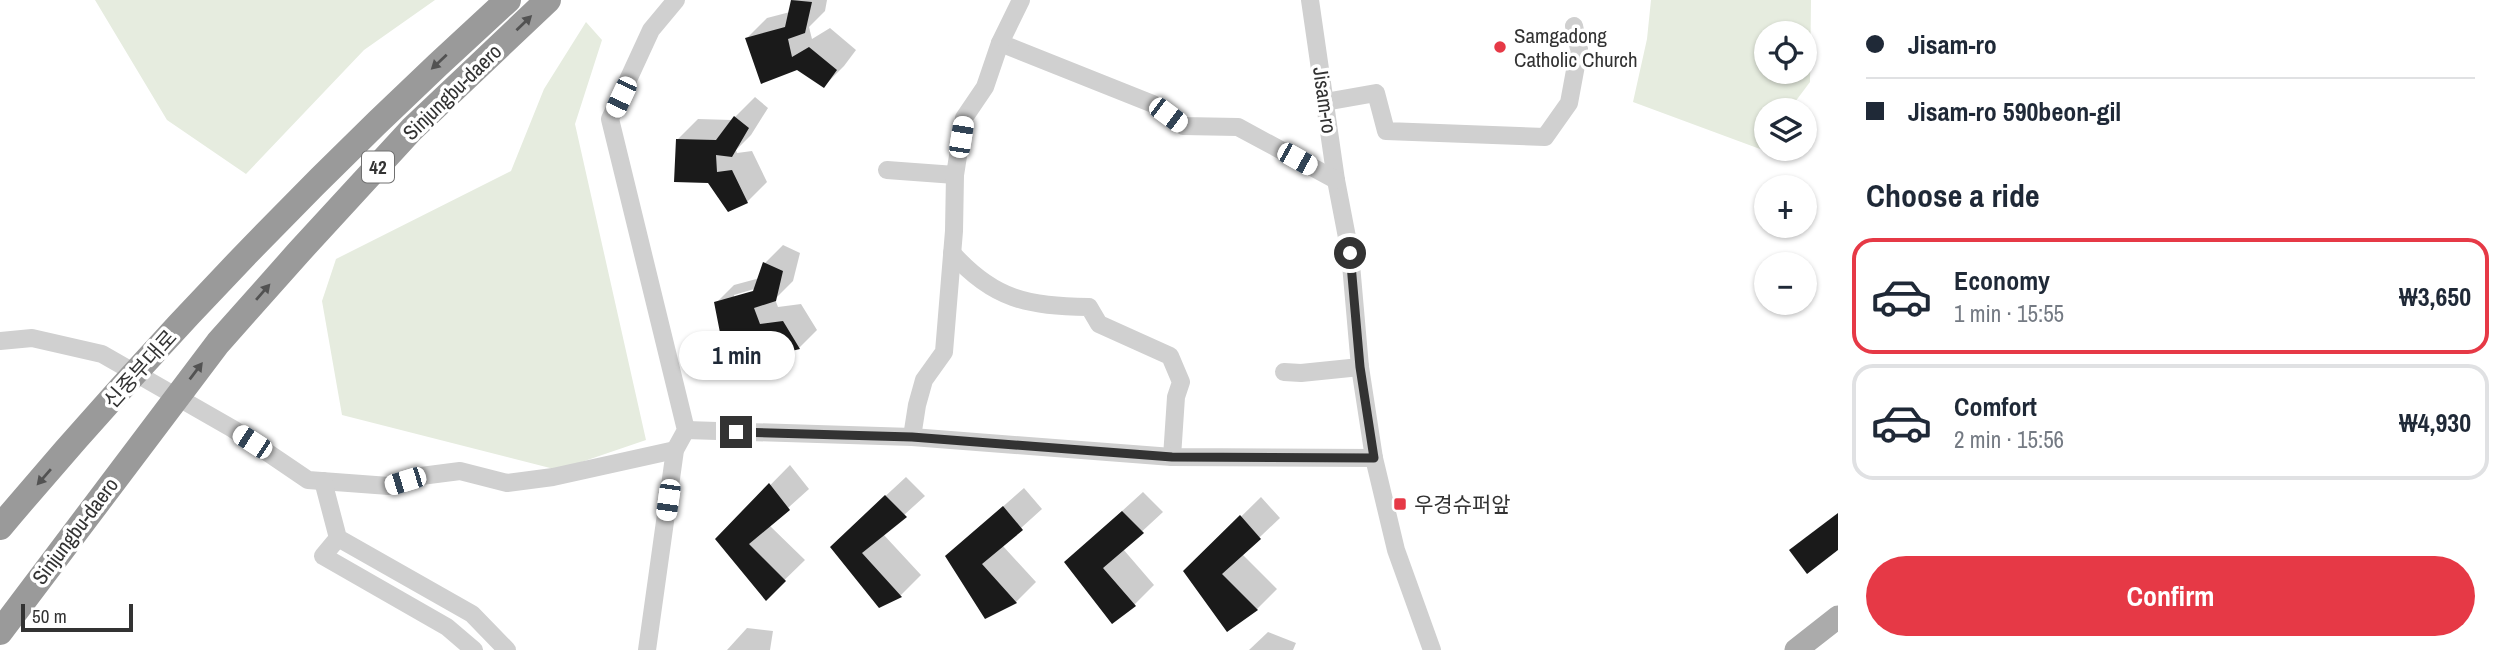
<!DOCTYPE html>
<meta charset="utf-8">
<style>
body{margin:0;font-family:"Archivo Narrow","Noto Sans KR",sans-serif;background:#f2f2f3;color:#1f2937;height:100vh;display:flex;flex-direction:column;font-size:26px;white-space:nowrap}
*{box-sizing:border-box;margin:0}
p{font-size:23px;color:#747a83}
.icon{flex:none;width:38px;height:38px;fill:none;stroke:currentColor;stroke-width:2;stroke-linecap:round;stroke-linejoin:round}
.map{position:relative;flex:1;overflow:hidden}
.side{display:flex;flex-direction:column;background:#fff;width:665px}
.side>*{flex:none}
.top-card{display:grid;align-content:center;height:154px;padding:0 28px;background:#fff}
.controls{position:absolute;left:1754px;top:21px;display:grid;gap:14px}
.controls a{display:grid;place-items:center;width:63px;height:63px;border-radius:50%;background:#fff;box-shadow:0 2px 5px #0004;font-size:35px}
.scale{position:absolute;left:21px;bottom:18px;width:112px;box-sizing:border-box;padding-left:7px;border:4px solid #333;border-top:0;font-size:19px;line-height:24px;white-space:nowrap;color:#333;-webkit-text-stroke:5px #fff;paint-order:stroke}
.end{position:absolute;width:32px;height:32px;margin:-16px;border:9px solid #333;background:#fff;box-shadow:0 0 0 4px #fff}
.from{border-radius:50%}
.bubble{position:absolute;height:49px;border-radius:24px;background:#fff;box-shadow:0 2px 5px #0004;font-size:23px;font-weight:700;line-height:49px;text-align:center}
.car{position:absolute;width:21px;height:42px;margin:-21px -10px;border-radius:9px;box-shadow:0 0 5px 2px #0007;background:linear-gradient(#fff 24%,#345 0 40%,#fff 0 76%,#345 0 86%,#fff 0)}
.top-card b{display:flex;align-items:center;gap:24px;height:66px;font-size:26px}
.top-card b+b{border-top:2px solid #e0e1e3}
.top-card i{width:18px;height:18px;background:#1f2937}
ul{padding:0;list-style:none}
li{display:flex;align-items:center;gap:21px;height:116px;margin:0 14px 10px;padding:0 14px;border:4px solid #e0e1e3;border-radius:21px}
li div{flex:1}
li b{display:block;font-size:26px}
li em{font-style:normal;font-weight:700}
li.selected{border-color:#e63946}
li>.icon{width:63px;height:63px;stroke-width:1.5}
h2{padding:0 28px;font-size:32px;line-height:84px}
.cta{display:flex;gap:14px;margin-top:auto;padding:14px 28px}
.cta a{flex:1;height:80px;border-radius:42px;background:#e63946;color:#fff;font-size:28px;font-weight:700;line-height:80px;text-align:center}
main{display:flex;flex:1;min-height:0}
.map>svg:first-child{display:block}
</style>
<main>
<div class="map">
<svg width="1838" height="650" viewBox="0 0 1838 650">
<rect width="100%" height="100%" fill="#fff"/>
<g fill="#e6ecdf" fill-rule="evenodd">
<path d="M95,0H435L364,50L246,174L167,120Z"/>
<path d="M1651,0H1811L1810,82L1789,110H1766V142L1760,149L1633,102L1647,39ZM1766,33H1804V72H1766Z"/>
<path d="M586,22L602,40L575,124L646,440L558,470L342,415L322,301L336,259L511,171L544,89Z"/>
</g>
<g fill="#0003" fill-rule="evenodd">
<path d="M793,0H827L825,11L809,27L812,39L830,28L856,50L844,66L824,86L747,38L767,18L790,12Z"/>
<path d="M755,97L768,108L751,135L736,150L737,153L752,151L767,182L747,202L678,139L698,119L732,120Z"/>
<path d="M783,245L800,253L793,281L775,299L778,307L801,304L817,330L799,348L716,303L734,285L760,278L765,263ZM761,287L762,291L734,299V295Z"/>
<path d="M790,465L809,489L769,525L805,560L766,598L717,539Z"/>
<path d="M906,477L925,496L883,534L921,575L901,595L880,605L852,527Z"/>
<path d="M1024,488L1042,509L1002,545L1036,582L1016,602L986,616L947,556Z"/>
<path d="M1143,492L1163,512L1123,549L1154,585L1134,605L1066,562Z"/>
<path d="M1261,497L1280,518L1242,554L1277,589L1257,609L1185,572Z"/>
<path d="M747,628L773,631L770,650H727Z"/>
<path d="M1268,632L1296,643L1293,650H1249Z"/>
</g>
<g fill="#1a1a1a">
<path d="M791,0L812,2L805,33L788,39L792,57L809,47L837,70L824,88L797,70L761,84L745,38L785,27Z"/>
<path d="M734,116L749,128L732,157L716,155L717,172L732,170L748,203L728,212L708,183L674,182L676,139L716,140Z"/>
<path d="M763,262L783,271L776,301L754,308L760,324L783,321L800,349L783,353L764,341L723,348L714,302L753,291Z"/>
<path d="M769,483L790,510L749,544L786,581L766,601L715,539Z"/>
<path d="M885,495L907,517L862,553L902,597L879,608L830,547Z"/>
<path d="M1003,506L1023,530L982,564L1017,603L985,619L945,556Z"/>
<path d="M1122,511L1144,533L1103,568L1136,606L1112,624L1064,562Z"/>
<path d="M1838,513V550L1807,574L1789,550Z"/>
<path d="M1240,515L1261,539L1222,574L1258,610L1227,632L1183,571Z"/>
</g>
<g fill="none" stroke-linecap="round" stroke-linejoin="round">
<g stroke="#d0d0d0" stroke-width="18">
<path d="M1310,0L1336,180L1350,253L1360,367L1374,458L1396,550L1432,650"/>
<path d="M1000,43L1153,104L1183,126L1238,127L1336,180"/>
<path d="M1325,102L1376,93L1386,131L1545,137L1569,103L1579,49L1574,26"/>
<path d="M887,170L955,175L964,118L985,87L1000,43L1021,0"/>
<path d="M952,253C994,300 1028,306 1089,307L1099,324L1170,356L1181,382L1176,397L1172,457"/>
<path d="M0,341L32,338L102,354L233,429L308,480L389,486L421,476L460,471L507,483L553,477L675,450"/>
<path d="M1284,372L1301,373L1360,367"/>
<path d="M686,430L912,437L1172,457L1374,458"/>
<path d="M912,437L917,405L924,380L944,352L954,231L955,175"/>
<path d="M323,481L338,538L472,614L507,650"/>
<path d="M338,538L323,556L447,627L474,650"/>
<path d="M647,650L675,450L686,430L610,119L651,30L676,0"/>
</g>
<path stroke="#ababab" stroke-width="23" d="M1796,650L1838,617"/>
<g stroke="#9a9a9a" stroke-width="26">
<path d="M0,527C157,341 327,164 508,0"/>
<path d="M0,632L218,343L298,253L412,129L548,0"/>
</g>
</g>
<defs><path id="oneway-solid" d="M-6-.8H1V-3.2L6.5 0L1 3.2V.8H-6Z" transform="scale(1.75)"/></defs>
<g fill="#525252">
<use href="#oneway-solid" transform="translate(524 23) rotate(-44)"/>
<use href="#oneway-solid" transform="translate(439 62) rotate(137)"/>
<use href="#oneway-solid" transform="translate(263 292) rotate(-49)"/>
<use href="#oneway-solid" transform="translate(196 371) rotate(-53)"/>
<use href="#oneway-solid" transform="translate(44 477) rotate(131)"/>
</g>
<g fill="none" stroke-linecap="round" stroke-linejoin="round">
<path stroke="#333" stroke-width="9" d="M736,432L912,437L1172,457L1374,458L1360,367L1350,253"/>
</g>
<g fill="#e63946" stroke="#fff" stroke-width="2.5">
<circle cx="1500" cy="47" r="7"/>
<rect x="1393" y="497" width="14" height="14" rx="3.5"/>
</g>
<g text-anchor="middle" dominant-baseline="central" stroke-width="7" stroke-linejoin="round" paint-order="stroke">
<rect fill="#fff" stroke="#707070" stroke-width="2" x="362" y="151.5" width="32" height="31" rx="5"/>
<g font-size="19" font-weight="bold" fill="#333">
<text x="378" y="167">42</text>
</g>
<g font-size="21" fill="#333" stroke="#fff" text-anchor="start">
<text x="1514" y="35">Samgadong<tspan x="1514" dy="24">Catholic Church</tspan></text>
<text x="1414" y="504">우경슈퍼앞</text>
</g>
<g font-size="21" fill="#333" stroke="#fff">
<text transform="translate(452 92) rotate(-44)">Sinjungbu-daero</text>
<text transform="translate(1325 100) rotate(82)">Jisam-ro</text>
<text transform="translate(140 369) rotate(-48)">신중부대로</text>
<text transform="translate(75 531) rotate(-53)">Sinjungbu-daero</text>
</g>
</g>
</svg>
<div class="controls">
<a><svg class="icon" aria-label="locate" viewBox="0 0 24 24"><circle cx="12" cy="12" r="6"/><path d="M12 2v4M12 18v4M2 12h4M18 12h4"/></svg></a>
<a><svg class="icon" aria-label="layers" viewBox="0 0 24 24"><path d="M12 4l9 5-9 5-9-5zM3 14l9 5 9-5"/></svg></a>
<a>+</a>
<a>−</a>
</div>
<div class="scale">50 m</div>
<i class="end from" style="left:1350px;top:253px"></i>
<i class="end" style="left:736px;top:432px"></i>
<div class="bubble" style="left:679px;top:331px;width:116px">1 min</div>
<i class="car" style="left:621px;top:97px;rotate:205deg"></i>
<i class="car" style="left:1168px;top:115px;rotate:127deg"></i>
<i class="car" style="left:961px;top:137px;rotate:9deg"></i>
<i class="car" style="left:1297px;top:159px;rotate:119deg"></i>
<i class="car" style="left:252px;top:442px;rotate:303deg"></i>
<i class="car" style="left:405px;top:481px;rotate:253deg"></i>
<i class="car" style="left:668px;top:500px;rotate:188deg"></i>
</div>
<section class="side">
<div class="top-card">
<b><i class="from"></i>Jisam-ro</b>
<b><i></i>Jisam-ro 590beon-gil</b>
</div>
<h2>Choose a ride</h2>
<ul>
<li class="selected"><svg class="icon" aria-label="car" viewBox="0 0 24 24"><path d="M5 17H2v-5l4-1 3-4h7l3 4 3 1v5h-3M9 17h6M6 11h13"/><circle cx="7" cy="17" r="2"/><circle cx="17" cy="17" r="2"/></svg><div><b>Economy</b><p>1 min · 15:55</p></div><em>₩3,650</em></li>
<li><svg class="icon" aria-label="car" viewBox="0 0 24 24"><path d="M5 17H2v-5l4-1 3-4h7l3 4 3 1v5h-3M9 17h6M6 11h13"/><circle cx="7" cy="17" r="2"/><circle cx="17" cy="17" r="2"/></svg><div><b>Comfort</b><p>2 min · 15:56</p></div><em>₩4,930</em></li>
</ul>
<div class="cta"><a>Confirm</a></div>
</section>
</main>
